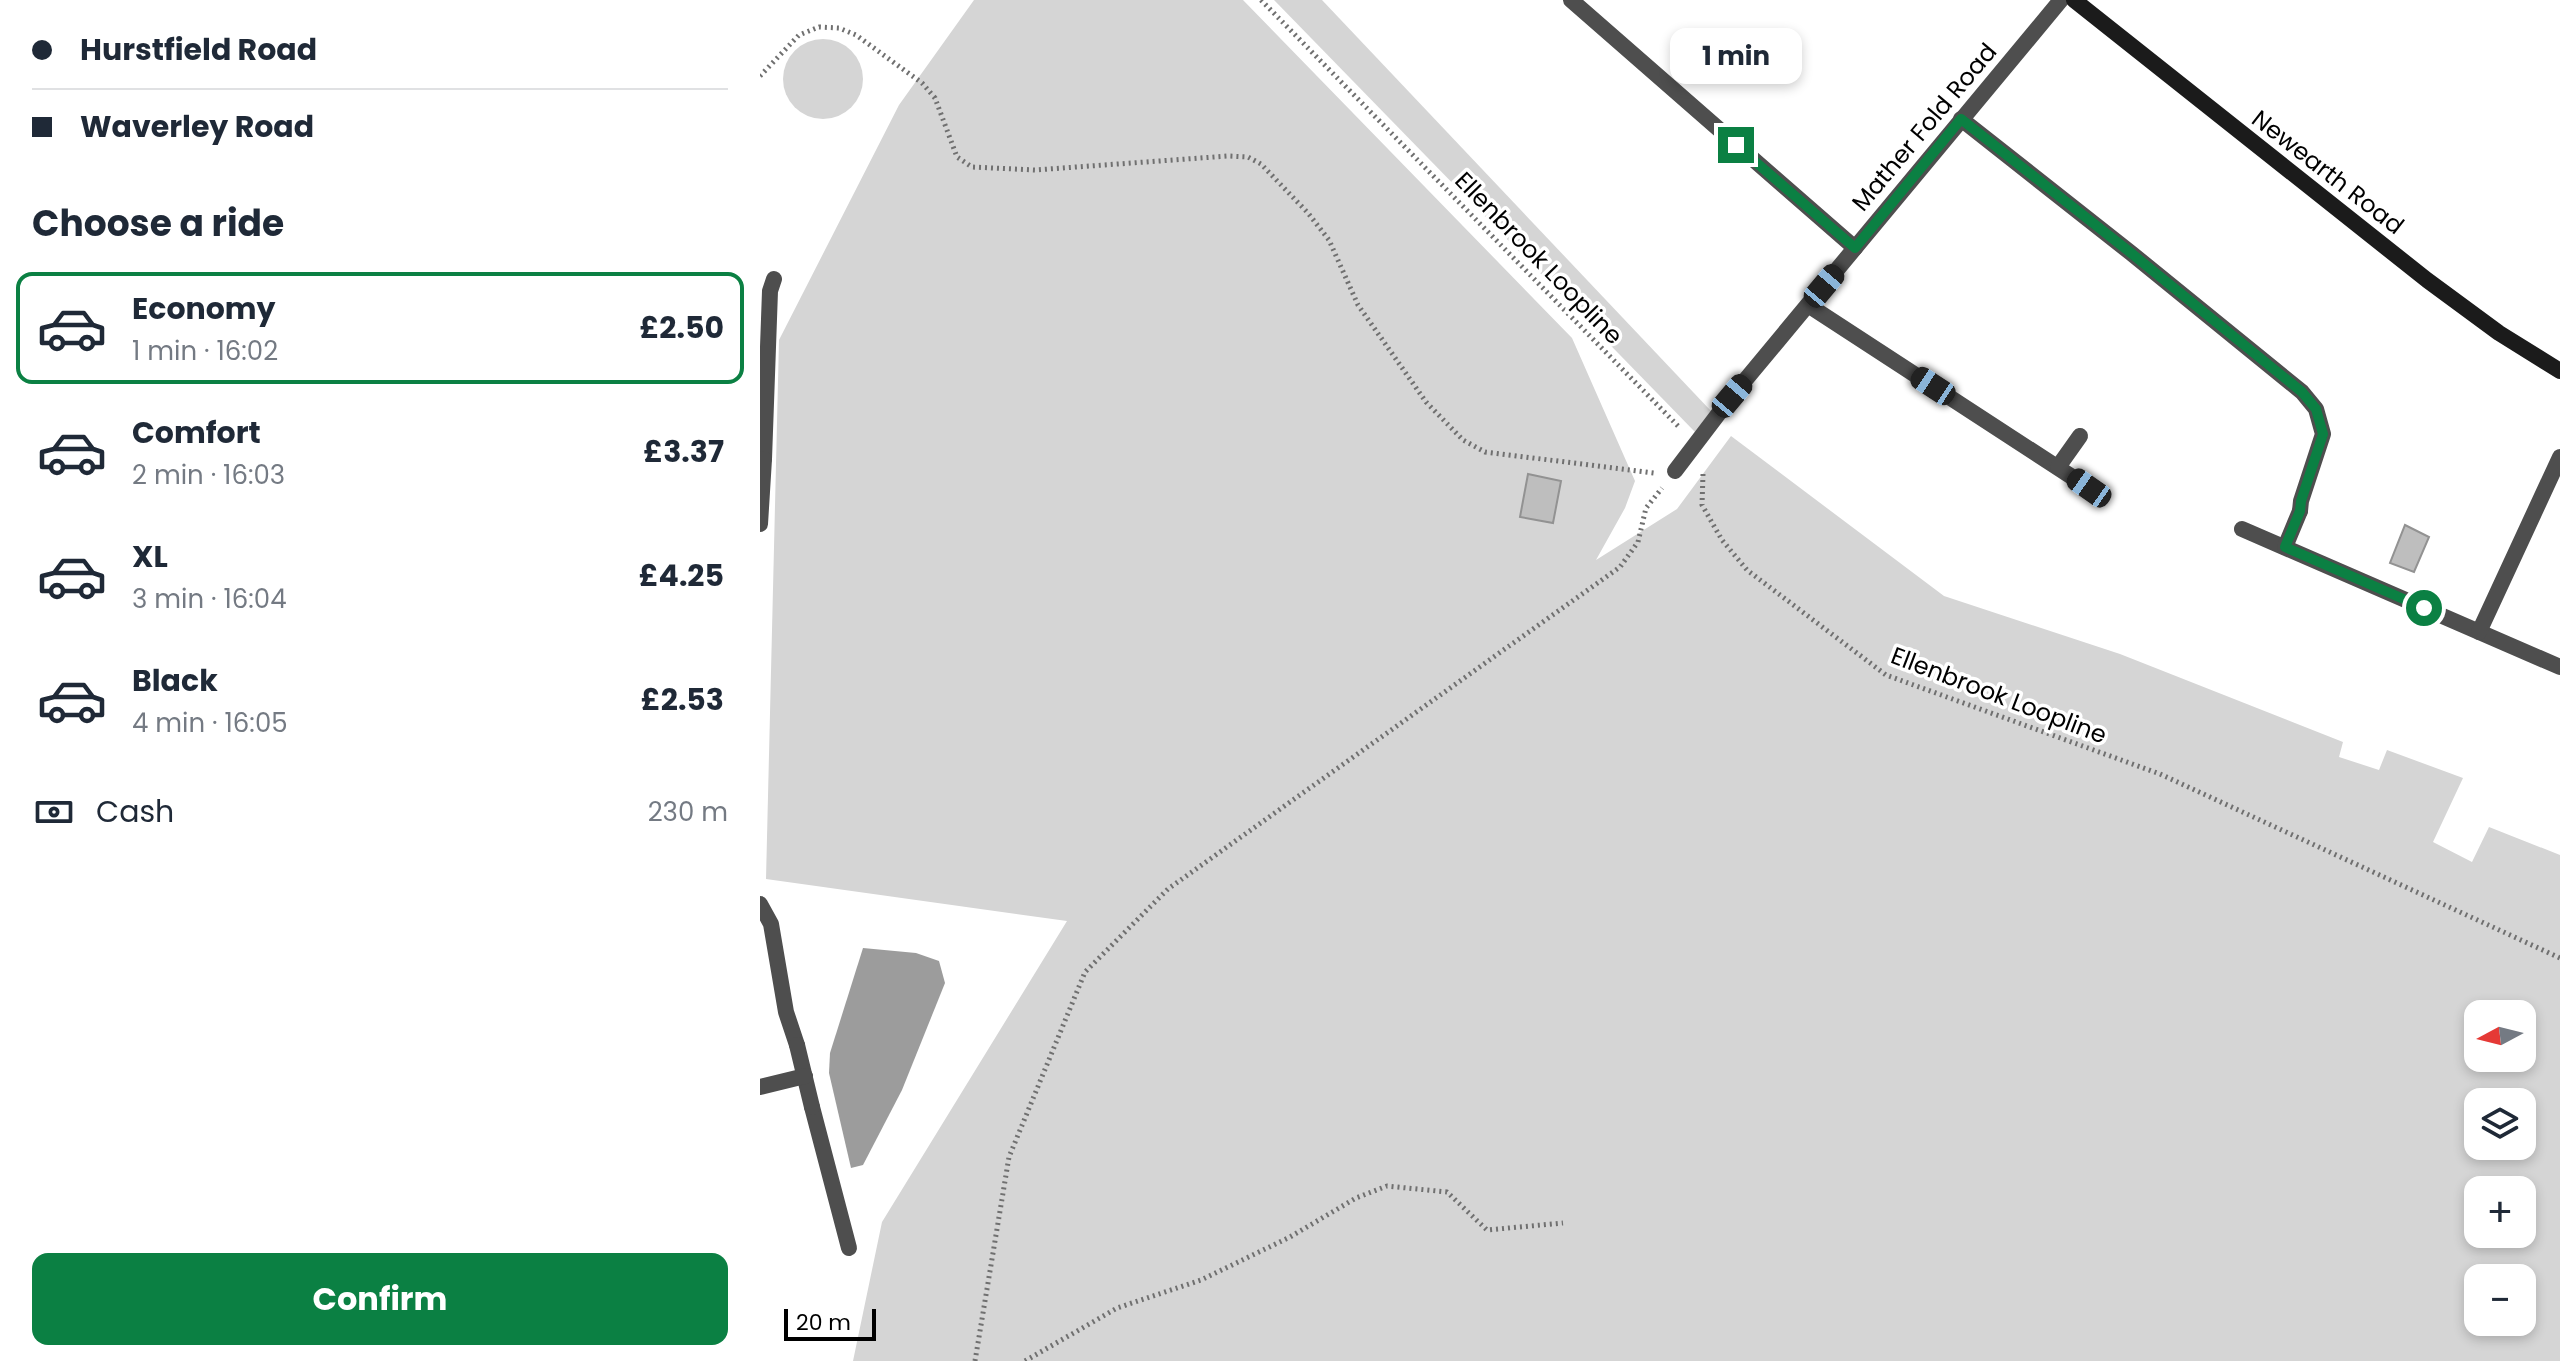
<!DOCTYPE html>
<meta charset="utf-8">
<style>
body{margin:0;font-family:Poppins,sans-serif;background:#f6f6f7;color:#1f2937;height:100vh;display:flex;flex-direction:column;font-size:30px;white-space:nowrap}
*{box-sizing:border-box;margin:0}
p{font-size:26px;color:#747a83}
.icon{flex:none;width:44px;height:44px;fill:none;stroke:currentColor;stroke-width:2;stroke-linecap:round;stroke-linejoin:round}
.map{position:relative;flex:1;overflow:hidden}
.drawer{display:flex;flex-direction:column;background:#fff;width:760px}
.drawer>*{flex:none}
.hud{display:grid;align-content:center;height:176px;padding:0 32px;background:#fff}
.needle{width:52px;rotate:263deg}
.controls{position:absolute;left:1704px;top:1000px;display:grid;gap:16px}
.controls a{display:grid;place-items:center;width:72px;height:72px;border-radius:16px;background:#fff;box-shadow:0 4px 12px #0003;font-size:40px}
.scale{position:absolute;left:24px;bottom:20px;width:92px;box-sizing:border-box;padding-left:8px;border:4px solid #000;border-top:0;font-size:22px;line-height:28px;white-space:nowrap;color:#000;-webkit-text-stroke:6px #fff;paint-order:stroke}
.end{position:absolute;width:36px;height:36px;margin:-18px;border:10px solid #0b8043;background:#fff;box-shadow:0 0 0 4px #fff}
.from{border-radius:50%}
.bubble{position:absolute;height:56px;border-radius:16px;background:#fff;box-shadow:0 4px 12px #0003;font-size:26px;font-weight:700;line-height:56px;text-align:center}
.car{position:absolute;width:24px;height:48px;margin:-24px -12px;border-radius:10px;box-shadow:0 0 6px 2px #0007;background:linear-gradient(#222 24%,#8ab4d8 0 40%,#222 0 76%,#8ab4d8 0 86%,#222 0)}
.hud b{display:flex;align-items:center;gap:28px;height:76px;font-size:30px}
.hud b+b{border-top:2px solid #e0e1e3}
.hud i{width:20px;height:20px;background:#1f2937}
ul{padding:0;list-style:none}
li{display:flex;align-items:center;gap:24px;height:112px;margin:0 16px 12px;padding:0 16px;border:4px solid transparent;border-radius:16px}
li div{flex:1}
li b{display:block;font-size:30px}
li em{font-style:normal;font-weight:700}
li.current{border-color:#0b8043}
li>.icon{width:72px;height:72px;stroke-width:1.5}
h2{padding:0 32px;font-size:36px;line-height:96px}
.pay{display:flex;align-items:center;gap:20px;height:88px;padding:0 32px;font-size:30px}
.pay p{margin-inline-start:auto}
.primary-button{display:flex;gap:16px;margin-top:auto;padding:16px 32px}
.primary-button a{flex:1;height:92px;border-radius:16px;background:#0b8043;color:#fff;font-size:32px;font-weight:700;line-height:92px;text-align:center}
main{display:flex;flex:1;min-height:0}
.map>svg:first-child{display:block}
</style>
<main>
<section class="drawer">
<div class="hud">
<b><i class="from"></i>Hurstfield Road</b>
<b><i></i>Waverley Road</b>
</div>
<h2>Choose a ride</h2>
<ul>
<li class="current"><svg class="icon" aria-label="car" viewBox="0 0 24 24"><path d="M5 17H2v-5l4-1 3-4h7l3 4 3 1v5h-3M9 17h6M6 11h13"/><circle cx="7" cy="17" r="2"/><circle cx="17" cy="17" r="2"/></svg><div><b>Economy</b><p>1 min · 16:02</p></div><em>£2.50</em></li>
<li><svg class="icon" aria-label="car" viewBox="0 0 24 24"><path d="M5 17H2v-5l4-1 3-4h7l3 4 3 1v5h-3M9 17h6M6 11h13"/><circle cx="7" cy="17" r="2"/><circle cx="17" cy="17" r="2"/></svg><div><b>Comfort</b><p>2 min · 16:03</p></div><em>£3.37</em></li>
<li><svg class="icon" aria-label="car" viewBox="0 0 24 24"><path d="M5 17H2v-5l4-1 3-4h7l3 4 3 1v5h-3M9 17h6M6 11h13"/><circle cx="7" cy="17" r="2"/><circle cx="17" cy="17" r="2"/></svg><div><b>XL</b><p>3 min · 16:04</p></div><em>£4.25</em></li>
<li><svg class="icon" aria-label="car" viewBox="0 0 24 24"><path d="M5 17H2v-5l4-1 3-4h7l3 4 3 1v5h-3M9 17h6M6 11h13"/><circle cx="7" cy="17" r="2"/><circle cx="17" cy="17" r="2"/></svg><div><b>Black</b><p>4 min · 16:05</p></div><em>£2.53</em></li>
</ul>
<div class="pay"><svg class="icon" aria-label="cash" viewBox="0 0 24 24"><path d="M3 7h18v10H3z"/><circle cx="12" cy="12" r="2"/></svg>Cash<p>230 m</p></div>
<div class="primary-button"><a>Confirm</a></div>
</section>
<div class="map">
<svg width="1800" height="1361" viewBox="0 0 1800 1361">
<rect width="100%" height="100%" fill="#fff"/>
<g fill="#d5d5d5" fill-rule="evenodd">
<path d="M214,0H483L812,338L875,481L865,508L836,560L917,509L971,436L1184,596L1360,654L1583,742L1579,757L1619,770L1627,750L1703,778L1673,842L1712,862L1729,827L1800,855V1361H93L122,1222L307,921L6,879L19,340L139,105ZM1718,1014H1762V1058H1718ZM1718,1102H1762V1146H1718ZM1718,1190H1762V1234H1718ZM1718,1278H1762V1322H1718Z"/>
<path d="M514,0H562L951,411L935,432Z"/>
<circle cx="63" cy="79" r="40"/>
</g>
<path fill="#9c9c9c" d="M103,948L156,953L179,961L185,983L142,1090L103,1165L91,1168L69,1073L70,1053Z"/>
<g fill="#bebebe" stroke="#929292" stroke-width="2">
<path d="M768,474L801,481L793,523L760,517Z"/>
<path d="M1645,525L1669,537L1654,572L1630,563Z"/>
</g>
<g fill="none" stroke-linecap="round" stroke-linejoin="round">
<g stroke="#707070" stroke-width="5" stroke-dasharray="2 4" stroke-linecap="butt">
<path d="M501,0L920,428"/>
<path d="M0,76L39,35L59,27L79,28L96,35L162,83L175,98L197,157L212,167L275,170L468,156L488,157L501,164L548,213L569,240L598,305L666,402L703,440L725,452L894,473"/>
<path d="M943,474L942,505L962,540L987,570L1126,675L1400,774L1800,958"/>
<path d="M215,1361L249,1157L325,972L408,889L860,567L878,542L886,508L902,488"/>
<path d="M265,1361L357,1308L441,1280L530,1237L596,1198L627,1186L687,1192L727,1230L803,1223"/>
</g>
<g stroke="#4e4e4e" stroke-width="16">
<path d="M1201,119L1371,253L1542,392L1556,409L1563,434L1541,501L1540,511"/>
<path d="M4,459L10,291L14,279"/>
<path d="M915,471L972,396"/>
<path d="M0,904L11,924L26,1012L37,1045"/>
<path d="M52,1107L89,1248"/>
</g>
<g stroke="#4e4e4e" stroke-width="16">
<path d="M811,0L1095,248"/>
<path d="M1048,305L1329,488"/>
<path d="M972,396L1301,0"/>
<path d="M1298,467L1320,436"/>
<path d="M0,524L4,459"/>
<path d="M1482,529L1800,667"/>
<path d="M1525,547L1540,511"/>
<path d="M1719,632L1800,457"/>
<path d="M37,1045L52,1107"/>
<path d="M0,1087L45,1076"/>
</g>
<path stroke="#1b1b1b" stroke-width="16" d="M1314,0L1667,280L1739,333L1800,371"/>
</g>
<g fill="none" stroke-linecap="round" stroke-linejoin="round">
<path stroke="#0b8043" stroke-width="10" d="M976,145L1095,248L1201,119L1371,253L1542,392L1556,409L1563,434L1541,501L1540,511L1525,547L1664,608"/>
</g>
<g text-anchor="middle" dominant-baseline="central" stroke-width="7" stroke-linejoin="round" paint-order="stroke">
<g font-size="24" fill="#000" stroke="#fff">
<text transform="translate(1164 127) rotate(-50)">Mather Fold Road</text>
<text transform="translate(1568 172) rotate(38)">Newearth Road</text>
<text transform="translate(779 258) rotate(46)">Ellenbrook Loopline</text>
<text transform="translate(1239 695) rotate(21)">Ellenbrook Loopline</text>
</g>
</g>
</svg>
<div class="controls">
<a><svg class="needle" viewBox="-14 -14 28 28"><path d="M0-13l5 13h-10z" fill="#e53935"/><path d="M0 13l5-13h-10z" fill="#747a83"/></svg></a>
<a><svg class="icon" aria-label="layers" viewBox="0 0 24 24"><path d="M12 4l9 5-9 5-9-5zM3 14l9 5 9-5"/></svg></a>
<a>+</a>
<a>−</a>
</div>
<div class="scale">20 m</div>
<i class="end from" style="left:1664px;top:608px"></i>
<i class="end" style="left:976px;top:145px"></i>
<div class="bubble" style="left:910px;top:28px;width:132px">1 min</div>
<i class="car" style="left:1064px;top:286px;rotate:40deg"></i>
<i class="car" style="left:1173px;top:386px;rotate:303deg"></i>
<i class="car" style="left:972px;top:396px;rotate:40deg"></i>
<i class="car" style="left:1329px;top:488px;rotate:305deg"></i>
</div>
</main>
